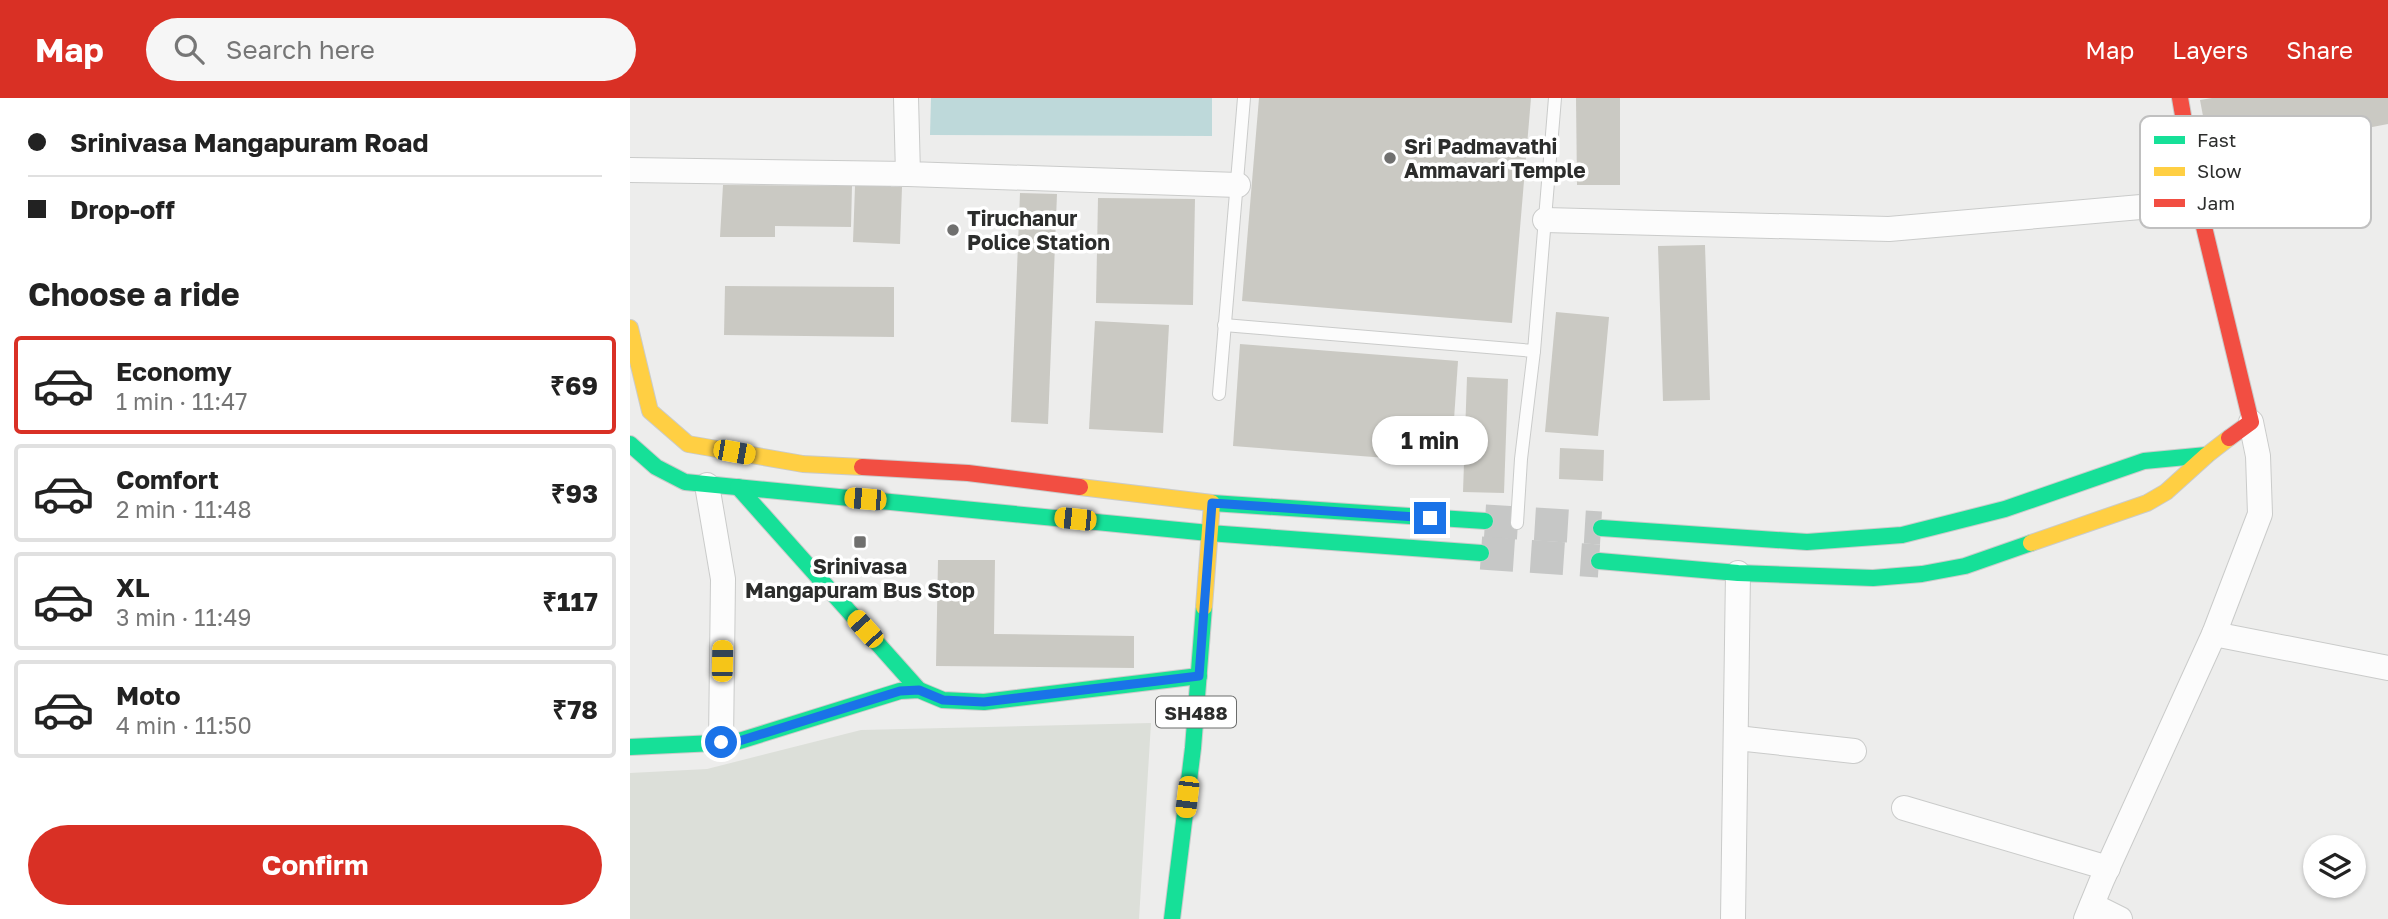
<!DOCTYPE html>
<meta charset="utf-8">
<style>
body{margin:0;font-family:"Golos Text",sans-serif;background:#f6f6f6;color:#222;height:100vh;display:flex;flex-direction:column;font-size:26px;white-space:nowrap}
*{box-sizing:border-box;margin:0}
p{font-size:23px;color:#767676}
.icon{flex:none;width:38px;height:38px;fill:none;stroke:currentColor;stroke-width:2;stroke-linecap:round;stroke-linejoin:round}
.map{position:relative;flex:1;overflow:hidden}
.panel{display:flex;flex-direction:column;background:#fff;width:630px}
.panel>*{flex:none}
.banner{display:grid;align-content:center;height:154px;padding:0 28px;background:#fff}
.tools{position:absolute;left:1673px;top:737px;display:grid;gap:14px}
.tools a{display:grid;place-items:center;width:63px;height:63px;border-radius:50%;background:#fff;box-shadow:0 2px 5px #0004;font-size:35px}
.end{position:absolute;width:32px;height:32px;margin:-16px;border:9px solid #1a73e8;background:#fff;box-shadow:0 0 0 4px #fff}
.from{border-radius:50%}
.bubble{position:absolute;height:49px;border-radius:24px;background:#fff;box-shadow:0 2px 5px #0004;font-size:23px;font-weight:700;line-height:49px;text-align:center}
.car{position:absolute;width:21px;height:42px;margin:-21px -10px;border-radius:9px;box-shadow:0 0 5px 2px #0007;background:linear-gradient(#f5c518 24%,#345 0 40%,#f5c518 0 76%,#345 0 86%,#f5c518 0)}
.banner b{display:flex;align-items:center;gap:24px;height:66px;font-size:26px}
.banner b+b{border-top:2px solid #e0e0e0}
.banner i{width:18px;height:18px;background:#222}
ul{padding:0;list-style:none}
li{display:flex;align-items:center;gap:21px;height:98px;margin:0 14px 10px;padding:0 14px;border:4px solid #e0e0e0;border-radius:7px}
li div{flex:1}
li b{display:block;font-size:26px}
li em{font-style:normal;font-weight:700}
li.selected{border-color:#d93025}
li>.icon{width:63px;height:63px;stroke-width:1.5}
h2{padding:0 28px;font-size:32px;line-height:84px}
.button{display:flex;gap:14px;margin-top:auto;padding:14px 28px}
.button a{flex:1;height:80px;border-radius:42px;background:#d93025;color:#fff;font-size:28px;font-weight:700;line-height:80px;text-align:center}
header{display:flex;align-items:center;gap:42px;box-sizing:border-box;height:98px;padding:0 35px;background:#d93025;color:#fff}
header strong{font-size:33px}
nav{display:flex;gap:38px;margin-inline-start:auto;font-size:24px}
.search{width:490px;height:63px;background:#f6f6f6;display:flex;align-items:center;gap:18px;box-sizing:border-box;padding:0 24px;border-radius:38px;color:#767676;font-size:26px}
main{display:flex;flex:1;min-height:0}
.map>svg:first-child{display:block}
</style>
<header>
<strong>Map</strong>
<div class="search"><svg class="icon" aria-label="search" viewBox="0 0 24 24"><circle cx="10" cy="10" r="6"/><path d="M15 15l6 6"/></svg>Search here</div>
<nav><a>Map</a><a>Layers</a><a>Share</a></nav>
</header>
<main>
<section class="panel">
<div class="banner">
<b><i class="from"></i>Srinivasa Mangapuram Road</b>
<b><i></i>Drop-off</b>
</div>
<h2>Choose a ride</h2>
<ul>
<li class="selected"><svg class="icon" aria-label="car" viewBox="0 0 24 24"><path d="M5 17H2v-5l4-1 3-4h7l3 4 3 1v5h-3M9 17h6M6 11h13"/><circle cx="7" cy="17" r="2"/><circle cx="17" cy="17" r="2"/></svg><div><b>Economy</b><p>1 min · 11:47</p></div><em>₹69</em></li>
<li><svg class="icon" aria-label="car" viewBox="0 0 24 24"><path d="M5 17H2v-5l4-1 3-4h7l3 4 3 1v5h-3M9 17h6M6 11h13"/><circle cx="7" cy="17" r="2"/><circle cx="17" cy="17" r="2"/></svg><div><b>Comfort</b><p>2 min · 11:48</p></div><em>₹93</em></li>
<li><svg class="icon" aria-label="car" viewBox="0 0 24 24"><path d="M5 17H2v-5l4-1 3-4h7l3 4 3 1v5h-3M9 17h6M6 11h13"/><circle cx="7" cy="17" r="2"/><circle cx="17" cy="17" r="2"/></svg><div><b>XL</b><p>3 min · 11:49</p></div><em>₹117</em></li>
<li><svg class="icon" aria-label="car" viewBox="0 0 24 24"><path d="M5 17H2v-5l4-1 3-4h7l3 4 3 1v5h-3M9 17h6M6 11h13"/><circle cx="7" cy="17" r="2"/><circle cx="17" cy="17" r="2"/></svg><div><b>Moto</b><p>4 min · 11:50</p></div><em>₹78</em></li>
</ul>
<div class="button"><a>Confirm</a></div>
</section>
<div class="map">
<svg width="1758" height="821" viewBox="0 0 1758 821">
<rect width="100%" height="100%" fill="#ededec"/>
<path fill="#dcdfd9" d="M521,625L509,821H0V675L77,671L231,632Z"/>
<path fill="#bed9da" d="M301,0H582V38L300,37Z"/>
<g fill="#cac9c3">
<path d="M629,0H901L882,225L612,203Z"/>
<path d="M946,0H990V87H947Z"/>
<path d="M1582,0H1758V26L1581,60L1570,2Z"/>
<path d="M236,78L261,79V89H272L270,146L223,144L225,88H235Z"/>
<path d="M93,87L222,88L221,129L145,128V139H90Z"/>
<path d="M390,95L427,96L418,326L381,324Z"/>
<path d="M468,100L565,101L563,207L466,205Z"/>
<path d="M1075,147L1080,302L1033,303L1028,148Z"/>
<path d="M95,188L264,189V239L94,237Z"/>
<path d="M926,214L979,219L968,338L915,334Z"/>
<path d="M465,223L539,227L533,335L459,331Z"/>
<path d="M610,246L828,263L821,365L603,348Z"/>
<path d="M837,279L878,281L874,395L833,394Z"/>
<path d="M930,350L974,352L973,383L929,381Z"/>
<path d="M308,462H365L364,536L504,538V570L306,568Z"/>
</g>
<g fill="none" stroke-linecap="round" stroke-linejoin="round">
<g stroke="#c6c7c6" stroke-width="33" stroke-dasharray="33 17" stroke-linecap="butt">
<path d="M855,423L971,430"/>
<path d="M851,455L969,463"/>
</g>
<defs>
<g id="lane">
<path d="M594,227L904,253L925,0"/>
<path d="M589,296L614,0"/>
<path d="M887,425L891,361L904,253"/>
</g>
<g id="street">
<path d="M276,0L278,76L608,87"/>
<path d="M0,72L278,76"/>
<path d="M915,122L1259,131L1568,104"/>
<path d="M77,387L93,481L91,644"/>
<path d="M1584,536L1758,570"/>
<path d="M1107,640L1224,653"/>
<path d="M1274,710L1478,770"/>
<path d="M1462,807L1490,821"/>
<path d="M1103,821L1108,475"/>
<path d="M1456,821L1472,782L1584,536L1630,416L1628,358L1621,324"/>
</g>
<g id="fast">
<path d="M0,346L26,369L55,384L579,435"/>
<path d="M108,389L289,592"/>
<path d="M582,405L855,423"/>
<path d="M971,430L1177,444L1272,437L1375,411L1514,363L1577,357"/>
<path d="M579,435L851,455"/>
<path d="M969,463L1108,475L1243,480L1292,476L1335,468L1401,445"/>
<path d="M0,649L106,644L270,593L289,592L313,602L354,604L569,578"/>
<path d="M542,821L563,650L574,509"/>
</g>
<g id="slow">
<path d="M0,230L20,313L58,346L173,366L232,369"/>
<path d="M450,389L582,405L574,509"/>
<path d="M1401,445L1517,405L1536,394L1577,357L1599,340"/>
</g>
<g id="jam">
<path d="M1550,0L1568,104L1621,324L1599,340"/>
<path d="M232,369L338,375L450,389"/>
</g>
</defs>
<use href="#lane" stroke="#cacbca" stroke-width="14"/>
<use href="#street" stroke="#cacbca" stroke-width="26"/>
<use href="#fast" stroke="#cacbca" stroke-width="18"/>
<use href="#slow" stroke="#cacbca" stroke-width="18"/>
<use href="#jam" stroke="#cacbca" stroke-width="18"/>
<use href="#lane" stroke="#fcfcfc" stroke-width="12"/>
<use href="#street" stroke="#fcfcfc" stroke-width="24"/>
<use href="#fast" stroke="#16e098" stroke-width="16"/>
<use href="#slow" stroke="#ffcf43" stroke-width="16"/>
<use href="#jam" stroke="#f24e42" stroke-width="16"/>
</g>
<g fill="none" stroke-linecap="round" stroke-linejoin="round">
<path stroke="#1a73e8" stroke-width="9" d="M91,644H106L270,593L289,592L313,602L354,604L569,578L582,405L800,420"/>
</g>
<g fill="#70706f" stroke="#fff" stroke-width="2.5">
<circle cx="760" cy="60" r="7"/>
<circle cx="323" cy="132" r="7"/>
<rect x="223" y="437" width="14" height="14" rx="3.5"/>
</g>
<g text-anchor="middle" dominant-baseline="central" stroke-width="7" stroke-linejoin="round" paint-order="stroke">
<rect fill="#fff" stroke="#6b6c6b" stroke-width="2" x="526" y="598.5" width="80" height="31" rx="5"/>
<g font-size="19" font-weight="bold" fill="#2c2d2c">
<text x="566" y="614">SH488</text>
</g>
<g font-size="21" font-weight="bold" fill="#2c2d2c" stroke="#fff" text-anchor="start">
<text x="774" y="48">Sri Padmavathi<tspan x="774" dy="24">Ammavari Temple</tspan></text>
<text x="337" y="120">Tiruchanur<tspan x="337" dy="24">Police Station</tspan></text>
<text x="230" y="468" text-anchor="middle">Srinivasa<tspan x="230" dy="24">Mangapuram Bus Stop</tspan></text>
</g>
</g>
<rect x="1510" y="18" width="231" height="112" rx="10" fill="#fff" stroke="#c0c0c0" stroke-width="2"/>
<rect x="1524" y="38" width="31" height="8" fill="#16e098"/>
<rect x="1524" y="69" width="31" height="9" fill="#ffcf43"/>
<rect x="1524" y="101" width="31" height="8" fill="#f24e42"/>
<g font-size="19" fill="#2c2d2c">
<text x="1567" y="49">Fast</text>
<text x="1567" y="80">Slow</text>
<text x="1567" y="112">Jam</text>
</g>
</svg>
<div class="tools">
<a><svg class="icon" aria-label="layers" viewBox="0 0 24 24"><path d="M12 4l9 5-9 5-9-5zM3 14l9 5 9-5"/></svg></a>
</div>
<i class="end from" style="left:91px;top:644px"></i>
<i class="end" style="left:800px;top:420px"></i>
<div class="bubble" style="left:742px;top:318px;width:116px">1 min</div>
<i class="car" style="left:104px;top:354px;rotate:100deg"></i>
<i class="car" style="left:235px;top:401px;rotate:275deg"></i>
<i class="car" style="left:445px;top:421px;rotate:276deg"></i>
<i class="car" style="left:235px;top:531px;rotate:318deg"></i>
<i class="car" style="left:92px;top:563px;rotate:1deg"></i>
<i class="car" style="left:557px;top:699px;rotate:187deg"></i>
</div>
</main>
